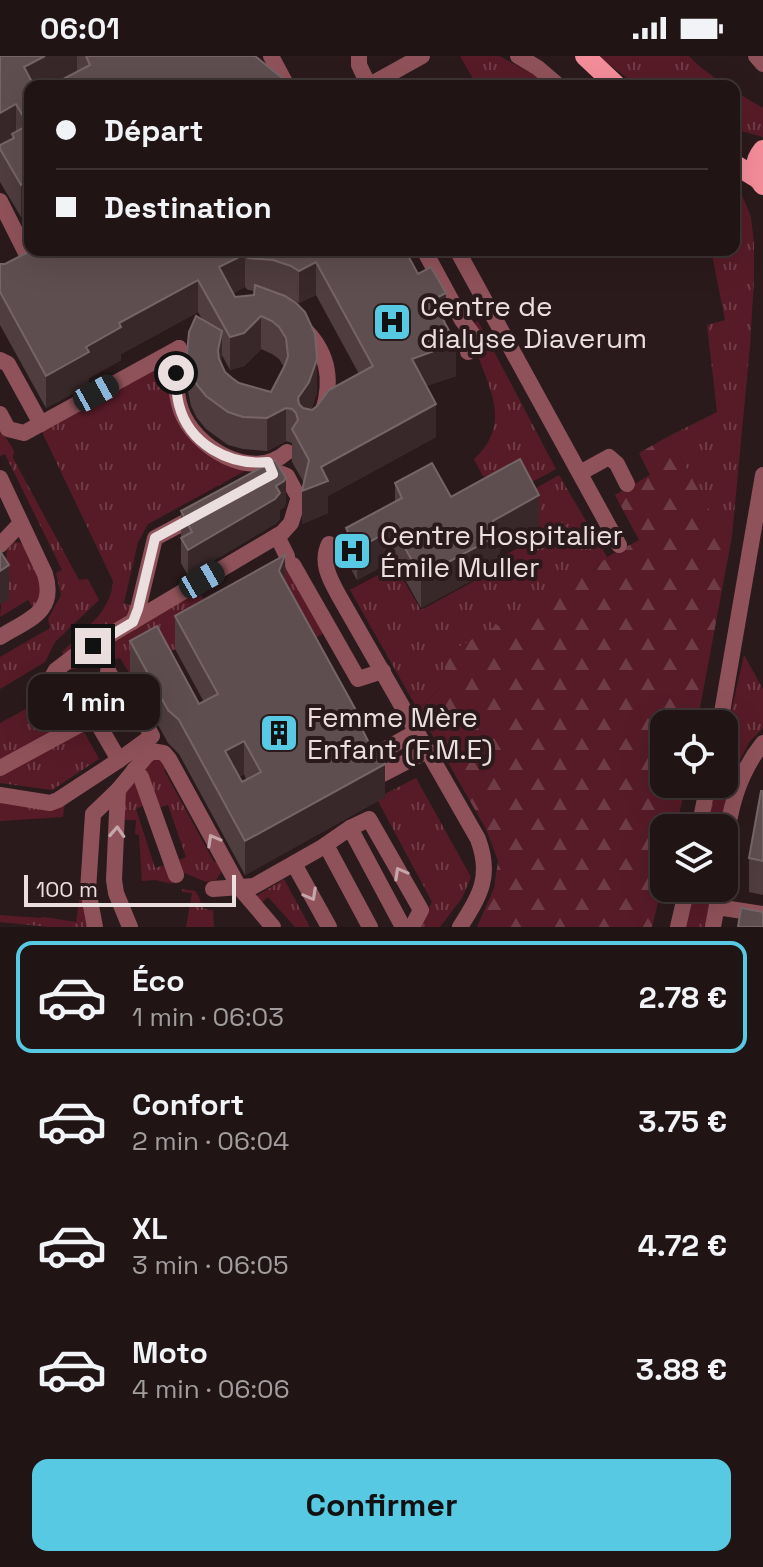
<!DOCTYPE html>
<html lang="fr">
<meta charset="utf-8">
<style>
body{margin:0;font-family:"Space Grotesk",sans-serif;background:#281d1e;color:#f1f3f6;height:100vh;display:flex;flex-direction:column;font-size:30px;white-space:nowrap}
*{box-sizing:border-box;margin:0}
p{font-size:26px;color:#a29ea0}
.icon{flex:none;width:44px;height:44px;fill:none;stroke:currentColor;stroke-width:2;stroke-linecap:round;stroke-linejoin:round}
.map{position:relative;height:871px;overflow:hidden}
.panel{display:flex;flex-direction:column;background:#201415;flex:1}
.panel>*{flex:none}
.banner{position:absolute;left:24px;top:24px;width:716px;height:176px;border-radius:16px;box-shadow:0 8px 32px #0002,0 0 0 2px #3d3334;display:grid;align-content:center;height:176px;padding:0 32px;background:#201415}
.controls{position:absolute;left:650px;top:654px;display:grid;gap:16px}
.controls a{display:grid;place-items:center;width:88px;height:88px;border-radius:16px;background:#201415;box-shadow:0 8px 32px #0002,0 0 0 2px #3d3334;font-size:40px}
.scale{position:absolute;left:24px;bottom:20px;width:212px;box-sizing:border-box;padding-left:8px;border:4px solid #eadedf;border-top:0;font-size:22px;line-height:28px;white-space:nowrap;color:#eadedf;-webkit-text-stroke:6px #2b1a1c;paint-order:stroke}
.end{position:absolute;width:36px;height:36px;margin:-18px;border:10px solid #eadedf;background:#111;box-shadow:0 0 0 4px #111}
.from{border-radius:50%}
.bubble{position:absolute;height:56px;border-radius:16px;background:#201415;box-shadow:0 8px 32px #0002,0 0 0 2px #3d3334;font-size:26px;font-weight:600;line-height:56px;text-align:center}
.car{position:absolute;width:24px;height:48px;margin:-24px -12px;border-radius:10px;box-shadow:0 0 6px 2px #0007;background:linear-gradient(#222 24%,#8ab4d8 0 40%,#222 0 76%,#8ab4d8 0 86%,#222 0)}
.banner b{display:flex;align-items:center;gap:28px;height:76px;font-size:30px}
.banner b+b{border-top:2px solid #3d3334}
.banner i{width:20px;height:20px;background:#f1f3f6}
ul{padding:14px 0 0;list-style:none}
li{display:flex;align-items:center;gap:24px;height:112px;margin:0 16px 12px;padding:0 16px;border:4px solid transparent;border-radius:16px}
li div{flex:1}
li b{display:block;font-size:30px}
li em{font-style:normal;font-weight:600}
li.selected{border-color:#57c9e2}
li>.icon{width:72px;height:72px;stroke-width:1.5}
.cta{display:flex;gap:16px;margin-top:auto;padding:16px 32px}
.cta a{flex:1;height:92px;border-radius:16px;background:#57c9e2;color:#111;font-size:32px;font-weight:600;line-height:92px;text-align:center}
.status{display:flex;justify-content:space-between;align-items:center;height:56px;padding:0 40px;background:#201415;direction:ltr}
.status svg{height:22px;fill:currentColor}
.map>svg:first-child{display:block}
</style>
<div class="status"><b>06:01</b><svg viewBox="0 0 49 12"><path d="M0 12V9h3v3zM5 12V6h3v6zM10 12V3h3v9zM15 12V0h3v12zM26 1h20v11H26zM47 4h2v5h-2z"/></svg></div>
<div class="map">
<svg width="763" height="871" viewBox="0 0 763 871">
<defs>
<pattern id="grass-tufts" width="24" height="20" patternUnits="userSpaceOnUse" patternTransform="scale(2)"><rect width="24" height="20" fill="#571b27"/><path d="M3 7l-1-3M5 7V3M7 7l1-3M15 17l-1-3M17 17v-4M19 17l1-3" fill="none" stroke="#6f3c46"/></pattern>
<pattern id="forest-firs" width="22" height="20" patternUnits="userSpaceOnUse" patternTransform="scale(2)"><rect width="22" height="20" fill="#571b27"/><path d="M5 1l3.5 6h-7zM16 11l3.5 6h-7z" fill="#6f3c46"/></pattern>
</defs>
<rect width="100%" height="100%" fill="#2b1a1c"/>
<g fill="url(#grass-tufts)">
<path d="M460,0H499L535,19L547,30H477Z"/>
<path d="M598,0H689L699,10L726,30H638Z"/>
<path d="M734,35L763,52V81L734,73Z"/>
<path d="M734,128L738,129L751,161L754,187V223L750,290L732,480L708,452L669,380L717,356L707,269L725,264L711,194H734Z"/>
<path d="M478,265L556,413L512,437L504,426L483,420L474,403C510,370 492,338 478,300C474,290 472,280 470,270Z"/>
<path d="M160,311C177,319 173,338 175,355L241,409L245,415L148,468L138,486L124,547L134,550L131,558L64,601L62,596C82,576 112,555 113,525L41,374Z"/>
<path d="M0,372L14,395L13,402L79,524L88,523L99,544L55,586L45,606L0,633V601L50,572L48,563L61,539L56,517L62,514L5,398L0,400Z"/>
<path d="M559,419L607,501L590,517L446,626L418,654L350,534L395,510L421,554L500,511L498,503L543,478L524,439Z"/>
<path d="M14,486H19L23,489L43,531L34,553L28,544L0,561L7,494Z"/>
<path d="M287,511L324,577L302,590L273,539L130,618L120,602L69,614L71,610L194,534L202,540L209,553Z"/>
<path d="M744,599L763,633V672L750,685L729,724L721,772H704L715,728H724V687Z"/>
<path d="M89,627C99,628 101,636 106,645L102,652L0,708V667L59,635Z"/>
<path d="M82,672L99,703L52,734L0,727V717Z"/>
<path d="M155,699L167,711L164,714L214,806L219,805L222,815L216,824L206,826L180,815L176,805L186,801L168,749L158,752L143,712Z"/>
<path d="M416,722L471,821L462,842L440,871H418L432,846L378,745L385,742L384,739L385,738Z"/>
<path d="M131,726H138L147,748L136,753L155,812L168,808L173,828L155,824L142,825L139,779L135,778L136,764H123L124,736Z"/>
<path d="M0,743L65,745L63,761L0,765Z"/>
<path d="M284,823L310,871H295L268,841L259,849L253,842Z"/>
<path d="M691,832H712L705,871H682Z"/>
<path d="M182,833L195,835L199,841L202,851L208,854H213L214,871H186L192,837L182,836Z"/>
<path d="M80,838L83,839L91,871H49L0,866V859L40,862L44,861L76,866Z"/>
</g>
<path fill="url(#forest-firs)" d="M669,380L708,452L732,480L697,668H664V728H686L676,772H664V822L652,871H477L494,832L498,805L486,773L418,654L446,626L444,599L590,517L607,501L639,484L615,439L650,419L639,397Z"/>
<g fill="none" stroke-linecap="round" stroke-linejoin="round">
<g stroke="#90525a" stroke-width="16">
<path d="M271,0L287,30"/>
<path d="M359,0V9L369,30"/>
<path d="M518,0L538,12L559,30"/>
<path d="M756,0L763,8"/>
<path d="M368,30L422,0"/>
<path d="M0,145L34,213L0,231"/>
<path d="M424,194L462,264L474,280V289L468,296"/>
<path d="M457,194L619,489"/>
<path d="M302,271C328,295 333,323 323,355"/>
<path d="M179,292C176,313 174,334 181,354C194,391 252,427 287,396"/>
<path d="M0,304L8,308L41,368"/>
<path d="M0,358L8,373L24,377L179,292"/>
<path d="M580,417L609,401L617,408L627,428"/>
<path d="M0,422L45,518C57,557 27,564 0,581"/>
<path d="M266,422L280,417L287,420L296,437"/>
<path d="M277,480L287,500"/>
<path d="M329,488C320,507 330,523 339,540L478,783C492,821 480,839 460,871"/>
<path d="M0,489L21,467"/>
<path d="M293,509L358,623L383,615"/>
<path d="M133,566L138,553L155,482L200,458"/>
<path d="M108,615L122,640"/>
<path d="M51,623L56,614L73,601L282,477L291,467L298,444"/>
<path d="M720,668L763,419"/>
<path d="M416,676L375,699L373,704L381,719L427,695"/>
<path d="M0,712L94,661L119,704L58,744L50,747L0,739"/>
<path d="M134,714L141,721L176,819"/>
<path d="M118,734L114,824L116,837L130,871"/>
<path d="M350,772L403,871"/>
<path d="M699,772L708,728"/>
<path d="M326,789L370,871"/>
<path d="M724,797C729,756 737,719 763,687"/>
<path d="M294,808L329,871"/>
<path d="M213,833L254,830L321,792L350,772L369,763L421,854L412,871"/>
<path d="M717,851L763,858"/>
<path d="M95,871L88,834L93,758L118,734L147,699L153,695L164,697L169,703L239,831L273,871"/>
<path d="M678,871L687,832"/>
<path d="M713,871L720,832"/>
</g>
<g stroke="#f48d9a" stroke-width="20">
<path d="M585,0L617,30"/>
<path d="M763,94C753,106 754,118 763,129"/>
<path d="M734,108L757,122"/>
</g>
<path stroke="#90525a" stroke-width="16" d="M94,661L130,639L152,680L119,704"/>
</g>
<g fill="#4f3d3f" fill-rule="evenodd">
<path d="M0,0H255L30,30V172L22,160L21,161L0,126Z"/>
<path d="M32,194H405L446,269L456,320L426,330L436,381L328,440V457L302,468L304,427L292,406V387L286,385L267,395L243,393L228,389L206,373L197,362L191,350L187,330V298L202,263L198,256L121,298V304L89,322V329L46,352L0,269V208H5ZM245,231L248,234L255,235L254,239L235,241L233,237ZM316,239L359,318L312,354H311L317,336L287,241L299,247ZM261,293L272,298L279,303L284,311L271,336L239,327L232,322L225,316L222,308V299L230,314L244,310Z"/>
<path d="M395,427L451,441L539,471L500,493V509L421,552L394,504L357,524L346,504V472L395,446Z"/>
<path d="M286,447L284,451L280,454V463L275,468L188,520L181,507V455Z"/>
<path d="M285,525L363,675L385,741L245,819L179,698L168,687L130,618V585L199,648L204,646L175,593V560ZM244,718L246,723L242,726L239,721Z"/>
<path d="M763,735V839L749,836V802Z"/>
</g>
<g fill="#39282a">
<path d="M45,0H77V16L50,30H30L24,11Z"/>
<path d="M16,48V81L12,78V84L0,90V57Z"/>
<path d="M22,128V160L21,161V129Z"/>
<path d="M245,198V231L219,244V211Z"/>
<path d="M316,206V239L299,247V215Z"/>
<path d="M198,224V256L121,298V304L89,322V329L46,352V320L119,267Z"/>
<path d="M446,237V270L432,244Z"/>
<path d="M261,260V293L244,310L230,314V281Z"/>
<path d="M222,275V308L218,327V294Z"/>
<path d="M456,287V320L412,335V303Z"/>
<path d="M317,303V336L309,359L298,375V342Z"/>
<path d="M436,348V381L328,440V457L302,468V435L321,411Z"/>
<path d="M286,352V385L267,395V362Z"/>
<path d="M286,422V447L284,451L280,454V463L275,468L188,520V494Z"/>
<path d="M539,439V471L500,493V509L421,552V521L493,465Z"/>
<path d="M394,472V504L357,524V493Z"/>
<path d="M285,499V533L279,515Z"/>
<path d="M9,509V543L0,549V515Z"/>
<path d="M244,685V718L225,729V695Z"/>
<path d="M385,708V741L245,819V785Z"/>
</g>
<g fill="#5f4e50" stroke="#756567" stroke-width="2" fill-rule="evenodd">
<path d="M0,0H45L24,11L34,30H30V139L22,128L21,129L0,93V89L14,82L12,78L28,69L16,48L0,57Z"/>
<path d="M86,0H255L292,30H50L90,9Z"/>
<path d="M32,194H405L418,218L431,211L446,237L432,244L456,287L412,303L436,348L321,411L328,425L302,435L309,404L292,373L298,364L296,357L292,353L286,352L267,362L243,361L228,356L206,340L197,329L191,317L187,298L189,276L196,260L222,275L218,294L219,303L225,316L232,322L239,327L271,336L285,309L288,300L286,282L279,271L272,265L261,260L244,277L230,281L198,224L119,267L121,271L86,291L89,296L46,320L0,236V208H5ZM245,198L248,202L273,204L291,210L299,215L316,206L373,310L329,334L317,350L312,354L303,352L299,348L298,342L309,326L317,303L315,278L305,256L296,247L285,240L255,229L254,239L235,241L219,211Z"/>
<path d="M520,403L539,439L493,465L500,478L421,521L394,472L357,493L346,472L402,442L395,427L432,407L451,441Z"/>
<path d="M275,404L286,422L284,425L276,430L280,437L275,443L188,494L181,482L192,476L181,455Z"/>
<path d="M0,495L9,509L0,515Z"/>
<path d="M285,499L279,515L363,667V675L371,691L378,696L385,708L245,785L179,664L168,654L130,585L157,570L199,648L218,638L175,560ZM244,685L261,716L242,726L225,695Z"/>
<path d="M761,735H763V805L749,802Z"/>
<path d="M741,852L763,856V871H738Z"/>
</g>
<defs><path id="oneway-chevron" d="M-2-3.5L2.5 0L-2 3.5" fill="none" stroke-width="1.6" stroke-linecap="round" stroke-linejoin="round" transform="scale(2)"/></defs>
<g stroke="#c6a6aa">
<use href="#oneway-chevron" transform="translate(117 776) rotate(-87)"/>
<use href="#oneway-chevron" transform="translate(213 784) rotate(-119)"/>
<use href="#oneway-chevron" transform="translate(400 817) rotate(-119)"/>
<use href="#oneway-chevron" transform="translate(311 839) rotate(61)"/>
</g>
<g fill="none" stroke-linecap="round" stroke-linejoin="round">
<path stroke="#eadedf" stroke-width="10" d="M93,590L133,566L138,553L155,482L273,418L268,406C229,410 189,388 179,349C176,338 176,328 176,317"/>
</g>
<defs>
<symbol id="hospital-square" viewBox="-11 -11 22 22"><rect x="-9" y="-9" width="18" height="18" rx="4" fill="#57c9e2" stroke="#2b1a1c"/><path d="M-5-5h3v3.5h4V-5h3V5h-3V1.5h-4V5h-3Z" fill="#111"/></symbol>
<symbol id="building-square" viewBox="-11 -11 22 22"><rect x="-9" y="-9" width="18" height="18" rx="4" fill="#57c9e2" stroke="#2b1a1c"/><path d="M-4-6H4V6H1V3H-1V6H-4ZM-2.5-4.3h1.7v1.8h-1.7ZM.8-4.3h1.7v1.8H.8ZM-2.5-1h1.7V.8h-1.7ZM.8-1h1.7V.8H.8Z" fill="#111"/></symbol>
</defs>
<g fill-rule="evenodd">
<use href="#hospital-square" x="370" y="244" width="44" height="44"/>
<use href="#hospital-square" x="330" y="473" width="44" height="44"/>
<use href="#building-square" x="257" y="655" width="44" height="44"/>
</g>
<g text-anchor="middle" dominant-baseline="central" stroke-width="8" stroke-linejoin="round" paint-order="stroke">
<g font-size="28" fill="#eadedf" stroke="#2b1a1c" text-anchor="start">
<text x="420" y="250">Centre de<tspan x="420" dy="32">dialyse Diaverum</tspan></text>
<text x="380" y="479">Centre Hospitalier<tspan x="380" dy="32">Émile Muller</tspan></text>
<text x="307" y="661">Femme Mère<tspan x="307" dy="32">Enfant (F.M.E)</tspan></text>
</g>
</g>
</svg>
<div class="controls">
<a><svg class="icon" aria-label="locate" viewBox="0 0 24 24"><circle cx="12" cy="12" r="6"/><path d="M12 2v4M12 18v4M2 12h4M18 12h4"/></svg></a>
<a><svg class="icon" aria-label="layers" viewBox="0 0 24 24"><path d="M12 4l9 5-9 5-9-5zM3 14l9 5 9-5"/></svg></a>
</div>
<div class="scale">100 m</div>
<i class="end from" style="left:176px;top:317px"></i>
<i class="end" style="left:93px;top:590px"></i>
<div class="bubble" style="left:28px;top:618px;width:132px">1 min</div>
<i class="car" style="left:96px;top:337px;rotate:61deg"></i>
<i class="car" style="left:202px;top:524px;rotate:60deg"></i>
<div class="banner">
<b><i class="from"></i>Départ</b>
<b><i></i>Destination</b>
</div>
</div>
<section class="panel">
<ul>
<li class="selected"><svg class="icon" aria-label="car" viewBox="0 0 24 24"><path d="M5 17H2v-5l4-1 3-4h7l3 4 3 1v5h-3M9 17h6M6 11h13"/><circle cx="7" cy="17" r="2"/><circle cx="17" cy="17" r="2"/></svg><div><b>Éco</b><p>1 min · 06:03</p></div><em>2.78 €</em></li>
<li><svg class="icon" aria-label="car" viewBox="0 0 24 24"><path d="M5 17H2v-5l4-1 3-4h7l3 4 3 1v5h-3M9 17h6M6 11h13"/><circle cx="7" cy="17" r="2"/><circle cx="17" cy="17" r="2"/></svg><div><b>Confort</b><p>2 min · 06:04</p></div><em>3.75 €</em></li>
<li><svg class="icon" aria-label="car" viewBox="0 0 24 24"><path d="M5 17H2v-5l4-1 3-4h7l3 4 3 1v5h-3M9 17h6M6 11h13"/><circle cx="7" cy="17" r="2"/><circle cx="17" cy="17" r="2"/></svg><div><b>XL</b><p>3 min · 06:05</p></div><em>4.72 €</em></li>
<li><svg class="icon" aria-label="car" viewBox="0 0 24 24"><path d="M5 17H2v-5l4-1 3-4h7l3 4 3 1v5h-3M9 17h6M6 11h13"/><circle cx="7" cy="17" r="2"/><circle cx="17" cy="17" r="2"/></svg><div><b>Moto</b><p>4 min · 06:06</p></div><em>3.88 €</em></li>
</ul>
<div class="cta"><a>Confirmer</a></div>
</section>
